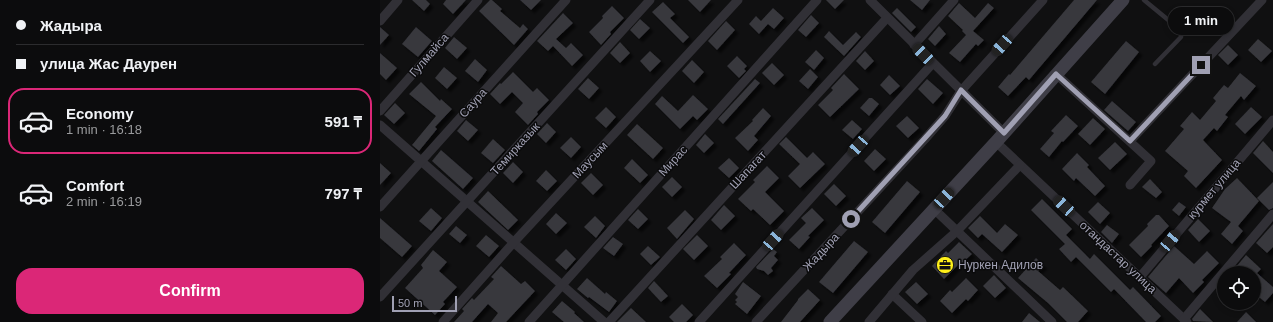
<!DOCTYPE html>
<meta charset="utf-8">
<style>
body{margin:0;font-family:Arial,sans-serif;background:#1a1a1b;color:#f1f3f6;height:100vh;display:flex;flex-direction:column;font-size:15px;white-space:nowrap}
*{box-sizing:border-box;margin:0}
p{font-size:13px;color:#9a9b9d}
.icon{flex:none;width:22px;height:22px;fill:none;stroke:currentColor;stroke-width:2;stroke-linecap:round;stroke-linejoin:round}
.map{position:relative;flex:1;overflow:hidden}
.sheet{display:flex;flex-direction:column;background:#0c0c0d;width:380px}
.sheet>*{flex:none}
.guide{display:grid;align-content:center;height:88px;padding:0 16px;background:#0c0c0d}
.buttons{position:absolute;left:837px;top:266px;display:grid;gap:8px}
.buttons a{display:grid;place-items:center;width:44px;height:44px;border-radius:50%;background:#0c0c0d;box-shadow:0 2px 6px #0003,0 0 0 1px #2c2c2e;font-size:20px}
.scale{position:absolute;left:12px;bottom:10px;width:65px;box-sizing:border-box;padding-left:4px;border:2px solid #a0a0b3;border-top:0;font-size:11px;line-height:14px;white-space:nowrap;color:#a0a0b3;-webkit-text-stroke:3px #0b0b0c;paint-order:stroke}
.end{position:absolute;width:18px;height:18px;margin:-9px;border:5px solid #a0a0b3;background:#111;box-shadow:0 0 0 2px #111}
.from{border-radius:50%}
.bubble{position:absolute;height:28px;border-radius:14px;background:#0c0c0d;box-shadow:0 2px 6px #0003,0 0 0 1px #2c2c2e;font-size:13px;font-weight:700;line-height:28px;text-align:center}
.car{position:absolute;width:12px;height:24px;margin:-12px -6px;border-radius:5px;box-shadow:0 0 3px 1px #0007;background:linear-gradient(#222 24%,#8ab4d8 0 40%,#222 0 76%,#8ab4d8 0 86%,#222 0)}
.guide b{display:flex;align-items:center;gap:14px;height:38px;font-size:15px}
.guide b+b{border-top:1px solid #2c2c2e}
.guide i{width:10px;height:10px;background:#f1f3f6}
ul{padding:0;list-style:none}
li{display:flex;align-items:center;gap:12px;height:66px;margin:0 8px 6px;padding:0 8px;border:2px solid transparent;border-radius:16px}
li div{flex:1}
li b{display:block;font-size:15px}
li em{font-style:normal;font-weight:700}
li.on{border-color:#db2777}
li>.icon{width:36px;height:36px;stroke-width:1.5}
.action{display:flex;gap:8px;margin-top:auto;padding:8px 16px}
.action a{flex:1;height:46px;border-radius:16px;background:#db2777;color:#fff;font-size:16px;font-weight:700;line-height:46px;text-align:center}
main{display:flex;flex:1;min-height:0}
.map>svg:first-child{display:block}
</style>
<main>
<section class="sheet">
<div class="guide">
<b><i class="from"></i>Жадыра</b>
<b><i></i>улица Жас Даурен</b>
</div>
<ul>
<li class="on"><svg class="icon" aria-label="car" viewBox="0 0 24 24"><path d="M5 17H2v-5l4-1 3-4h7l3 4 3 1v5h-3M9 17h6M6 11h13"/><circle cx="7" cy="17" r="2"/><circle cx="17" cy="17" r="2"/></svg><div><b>Economy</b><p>1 min · 16:18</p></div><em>591 ₸</em></li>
<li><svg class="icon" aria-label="car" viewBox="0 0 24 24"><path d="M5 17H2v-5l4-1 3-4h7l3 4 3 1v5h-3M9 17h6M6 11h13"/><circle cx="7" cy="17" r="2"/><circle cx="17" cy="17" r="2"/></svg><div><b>Comfort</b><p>2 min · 16:19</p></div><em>797 ₸</em></li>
</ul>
<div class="action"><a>Confirm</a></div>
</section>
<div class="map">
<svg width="893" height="322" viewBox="0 0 893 322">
<defs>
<filter id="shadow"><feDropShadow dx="3.5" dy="3.5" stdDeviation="1" flood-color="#0009"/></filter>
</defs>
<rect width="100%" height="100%" fill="#101011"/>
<g fill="#37373c" filter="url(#shadow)">
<path d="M32,0H46L50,4L44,11Z"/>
<path d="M66,0H86L73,14L63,4Z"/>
<path d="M110,0H112L122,9L120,11L140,28L143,24L148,29L134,45L99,11Z"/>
<path d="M140,0H161L151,10Z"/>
<path d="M308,0H331L320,12Z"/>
<path d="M446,0H464L455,9Z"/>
<path d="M530,0H550L542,10Z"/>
<path d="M694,0H717L649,80L646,77L628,96L618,87L629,74L630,75Z"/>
<path d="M283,2L295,14L290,18L309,37L303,43L272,12Z"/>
<path d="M579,3L595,18L608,3L614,8L593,31L604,40L598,46L596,44L580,62L569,53L586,35L582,31L583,30L568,16Z"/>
<path d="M232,6L244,18L230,32L231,34L221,45L209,32L223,18L222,16Z"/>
<path d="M393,8L404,18L394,29L388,24L379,34L369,24L376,16L381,21Z"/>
<path d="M517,8L536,27L531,32L512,13Z"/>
<path d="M183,13L193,23L176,39L186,48L191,43L203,55L192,66L173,46L168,51L157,41Z"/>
<path d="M431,15L439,23L426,37L418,30Z"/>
<path d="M260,19L270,28L259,39L250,30Z"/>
<path d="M346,21L355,30L337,50L328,41Z"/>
<path d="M559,26L566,34L555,46L548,39Z"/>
<path d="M0,27L9,35L0,45Z"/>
<path d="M36,27L52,41L38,57L22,44Z"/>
<path d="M449,31L463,45L476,32L481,37L464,56L444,37Z"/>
<path d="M74,37L87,48L77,59L65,48Z"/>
<path d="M878,39L892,51L881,62L868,50Z"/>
<path d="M746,41L759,52L725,94L711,82Z"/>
<path d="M240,42L250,53L240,63L230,53Z"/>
<path d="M848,45L858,55L848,65L838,55Z"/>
<path d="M436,50L444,58L434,70L425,62Z"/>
<path d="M270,51L281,61L270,72L260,61Z"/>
<path d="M485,51L494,61L485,70L476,61Z"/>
<path d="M0,53L17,68L6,80L0,74Z"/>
<path d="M357,56L367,66L364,69L366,71L359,78L347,66Z"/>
<path d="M95,59L107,70L98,82L85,71Z"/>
<path d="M312,60L324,72L314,83L302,71Z"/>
<path d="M392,63L404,75L394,85L382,73Z"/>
<path d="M64,67L77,78L67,89L55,78Z"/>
<path d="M430,69L438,77L428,89L419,81Z"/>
<path d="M133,72L153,92L157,88L169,100L157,112L158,114L148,125L135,112L143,103L132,92L120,104L110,94L120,83L121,84Z"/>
<path d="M860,73L876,86L864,100L861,96L845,115L848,117L837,131L834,128L823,140L842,160L816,188L804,176L808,171L785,151L804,129L800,126L812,112L820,120L836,101L833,98L844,85L848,88Z"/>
<path d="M464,74L479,89L450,117L438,105L453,90L451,88Z"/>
<path d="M509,75L520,86L510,95L500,85Z"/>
<path d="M208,78L219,88L209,99L198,89Z"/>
<path d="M375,79L380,83L343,124L338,119Z"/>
<path d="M547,79L563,93L553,104L538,89Z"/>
<path d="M41,82L60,101L61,99L72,109L55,127L57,129L39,151L32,145L56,116L29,94Z"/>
<path d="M313,95L328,109L317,120L313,116L300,129L275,104L282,96L298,111Z"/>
<path d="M489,98H492L499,104L489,116L480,108Z"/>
<path d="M732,101L756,122L748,131L724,110Z"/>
<path d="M15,103L25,113L14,124L4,115Z"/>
<path d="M226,107L236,117L226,128L215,118Z"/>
<path d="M871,107L882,117L865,134L855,124Z"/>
<path d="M383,108L391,116L374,136L378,140L368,151L355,138L373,121L372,120Z"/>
<path d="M686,115L698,126L683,142L682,141L669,157L660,149L674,133L671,131Z"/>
<path d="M527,116L539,128L528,138L516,126Z"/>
<path d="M713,118L725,129L710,145L698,134Z"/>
<path d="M86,120L98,130L88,141L77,131Z"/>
<path d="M472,120L482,129L473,139L462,130Z"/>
<path d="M167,123L176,132L166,143L157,134Z"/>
<path d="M257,124L283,148L273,159L247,135Z"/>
<path d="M325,134L334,143L324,153L316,145Z"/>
<path d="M191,137L201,147L191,158L180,148Z"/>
<path d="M406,137L427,158L433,152L445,164L420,188L408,176L420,164L399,144Z"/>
<path d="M113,139L125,150L113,163L101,153Z"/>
<path d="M883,141L893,152V173L873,153Z"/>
<path d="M735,142L747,154L730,170L718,158Z"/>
<path d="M495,149L506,159L494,171L484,161Z"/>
<path d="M61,150L93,178L83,189L52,161Z"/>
<path d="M697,153L709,165L707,167L725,186L715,196L696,178L694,181L682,169Z"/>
<path d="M349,158L359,168L349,178L338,168Z"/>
<path d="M252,159L268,175L260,183L244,168Z"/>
<path d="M133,162L143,172L133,183L123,173Z"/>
<path d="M0,163L11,173L0,185Z"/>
<path d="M387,166L399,178L385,192L404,211L390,225L373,209L371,211L358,199L375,182L373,180Z"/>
<path d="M166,170L177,181L167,191L156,181Z"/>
<path d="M211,173L223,185L213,195L201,183Z"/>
<path d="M292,177L302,187L292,197L282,187Z"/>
<path d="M857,178L879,201L858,226L863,231L852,244L841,234L851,222L832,208L845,189Z"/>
<path d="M770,179L782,192L776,198L762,187Z"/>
<path d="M527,181L540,192L505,233L492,222Z"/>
<path d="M893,182V208L889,210L877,198Z"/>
<path d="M454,184L466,196L456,206L444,194Z"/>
<path d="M108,191L138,220L128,230L98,202Z"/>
<path d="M662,199L692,229L686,235L710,259L714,254L750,290L753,287L781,316L775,322H766L734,289L731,292L696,257L691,262L679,249L685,244L651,210Z"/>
<path d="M718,202L730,213L720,224L708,212Z"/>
<path d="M799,202L806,207L799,216L792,210Z"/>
<path d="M344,205L355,216L341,230L331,220Z"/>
<path d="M51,208L62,218L51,231L39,221Z"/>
<path d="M432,208L444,220L428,236L430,237L419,249L409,240L426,223L421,218Z"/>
<path d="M258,209L268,219L258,229L248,220Z"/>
<path d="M305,210L314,219L297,239L287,228Z"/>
<path d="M176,213L187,223L176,234L166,224Z"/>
<path d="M776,215H779L789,226L771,245L772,246L761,257L749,245L768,226L767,224Z"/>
<path d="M215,216L225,226L216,238L204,227Z"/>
<path d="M600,216L617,233L625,224L638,235L622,252L602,234L598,238L588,228Z"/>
<path d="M0,218L32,246L22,257L0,238Z"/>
<path d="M818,219L830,231L819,242L808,230Z"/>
<path d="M893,224V247L887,253L876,243Z"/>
<path d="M727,225L739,234L732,243L721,232Z"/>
<path d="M76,226L87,235L80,243L69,234Z"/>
<path d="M106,235L119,246L109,257L96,246Z"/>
<path d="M317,235L328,246L314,260L303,249Z"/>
<path d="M233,237L243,244L234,256L223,248Z"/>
<path d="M474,241L488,252L453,293L439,282Z"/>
<path d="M579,242L592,254L581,264L580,263L564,279L552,266L566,251L568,253Z"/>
<path d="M354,243L366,255L349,273L351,274L337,288L324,276L342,259L340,257Z"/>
<path d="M268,246L280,257L271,265L260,254Z"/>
<path d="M794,246L814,264L827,251L839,263L822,280L824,282L813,293L799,278L786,293L768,277Z"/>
<path d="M186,249L196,259L186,270L175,260Z"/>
<path d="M393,249L397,252L394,256L398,260L391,268L393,271L388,275L384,271L377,269L376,267Z"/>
<path d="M53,250L67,262L59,271L77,287L63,302L65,304L55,315L25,288L43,268L41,265Z"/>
<path d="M866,255L881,269L877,273L893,287V293L885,302L874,293V273H851Z"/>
<path d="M656,258L664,266L658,271L680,290L683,287L708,311L698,322H687L668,303L638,278Z"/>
<path d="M121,266L141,284L145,281L155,291L126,322H111L118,313L108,304L92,322H74L84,311L82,309L92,298L94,300L114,279L111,277Z"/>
<path d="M614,275L626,288L615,298L603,286Z"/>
<path d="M207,278L225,294L226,292L237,301L229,312L209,297L208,298L197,289Z"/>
<path d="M586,278L598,290L588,301L586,299L572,313L560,301L570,290L572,292Z"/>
<path d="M274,281L288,296L281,302L268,288Z"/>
<path d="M363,282L381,296L367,314L355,304L357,302L355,300L358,297L355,294Z"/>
<path d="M536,282L548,294L537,304L525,292Z"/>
<path d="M428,289L440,300L420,322H401L418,300V299Z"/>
<path d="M182,301L195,312L194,313L204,322H184L172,312Z"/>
<path d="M302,304L313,315L306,322H294L289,317Z"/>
<path d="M251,308L266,322H237Z"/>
<path d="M820,309L833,322L813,321L812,319Z"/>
<path d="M866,312L876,322H857Z"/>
<path d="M649,313L660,322H642Z"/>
</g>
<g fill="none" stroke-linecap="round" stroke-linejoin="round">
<path stroke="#313036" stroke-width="4.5" d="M764,0L798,28L801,33V37L775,64"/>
<g stroke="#313036" stroke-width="9">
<path d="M490,0L624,133"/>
<path d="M0,21L18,0"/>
<path d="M534,45L574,0"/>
<path d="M676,74L771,161L750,185"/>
<path d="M0,111L98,0"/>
<path d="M0,125L224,322"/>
<path d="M750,141L882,0"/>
<path d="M616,142L807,322"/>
<path d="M0,207L186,0"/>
<path d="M554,209L672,322"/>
<path d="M760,277L893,120"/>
<path d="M512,294L542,322"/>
<path d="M0,297L270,0"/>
<path d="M804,319L893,214"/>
<path d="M63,322L134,242L358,0"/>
<path d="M149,322L437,0"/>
<path d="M229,322L507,18"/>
<path d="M319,322L553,63"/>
<path d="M376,322L545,139L565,116L581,91L663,0"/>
<path d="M489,322L533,270L577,231L640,165"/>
</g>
<path stroke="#3f3e47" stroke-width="13" d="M450,322L616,142L743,0"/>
</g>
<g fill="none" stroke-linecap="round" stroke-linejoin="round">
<path stroke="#a0a0b3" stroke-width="5" d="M471,219L565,116L581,90L624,133L676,74L750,141L821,65"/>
</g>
<defs>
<symbol id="office-disc" viewBox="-11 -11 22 22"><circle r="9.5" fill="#fff01a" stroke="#0b0b0c"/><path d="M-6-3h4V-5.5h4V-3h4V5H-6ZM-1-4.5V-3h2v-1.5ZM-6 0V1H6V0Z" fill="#111"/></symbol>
</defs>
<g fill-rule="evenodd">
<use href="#office-disc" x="555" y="255" width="20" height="20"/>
</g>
<g text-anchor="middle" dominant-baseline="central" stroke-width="3" stroke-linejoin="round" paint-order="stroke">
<g font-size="12" fill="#a0a0b3" stroke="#0b0b0c">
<text transform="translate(49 55) rotate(-49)">Гулмайса</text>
<text transform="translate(93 103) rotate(-48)">Саура</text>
<text transform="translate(135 149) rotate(-48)">Темирказык</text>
<text transform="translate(210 160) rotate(-47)">Маусым</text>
<text transform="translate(293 161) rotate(-48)">Мирас</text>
<text transform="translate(368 170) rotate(-47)">Шапагат</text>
<text transform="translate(834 189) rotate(-50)">курмет улица</text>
<text transform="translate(441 252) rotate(-47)">Жадыра</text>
<text transform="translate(738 257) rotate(43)">отандастар улица</text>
</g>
<g font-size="12" fill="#a0a0b3" stroke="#0b0b0c" text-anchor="start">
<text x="578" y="265">Нуркен Адилов</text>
</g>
</g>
</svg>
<div class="buttons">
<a><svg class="icon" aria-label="locate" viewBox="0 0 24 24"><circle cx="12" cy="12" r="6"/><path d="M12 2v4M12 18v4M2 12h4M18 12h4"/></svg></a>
</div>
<div class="scale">50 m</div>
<i class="end from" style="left:471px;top:219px"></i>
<i class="end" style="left:821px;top:65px"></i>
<div class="bubble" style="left:788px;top:7px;width:66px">1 min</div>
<i class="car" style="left:622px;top:45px;rotate:222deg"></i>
<i class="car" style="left:543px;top:54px;rotate:315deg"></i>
<i class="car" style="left:478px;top:146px;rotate:222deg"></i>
<i class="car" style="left:564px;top:198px;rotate:43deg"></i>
<i class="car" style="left:684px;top:206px;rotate:313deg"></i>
<i class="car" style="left:393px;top:240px;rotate:42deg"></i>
<i class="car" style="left:790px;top:241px;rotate:40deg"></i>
</div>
</main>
